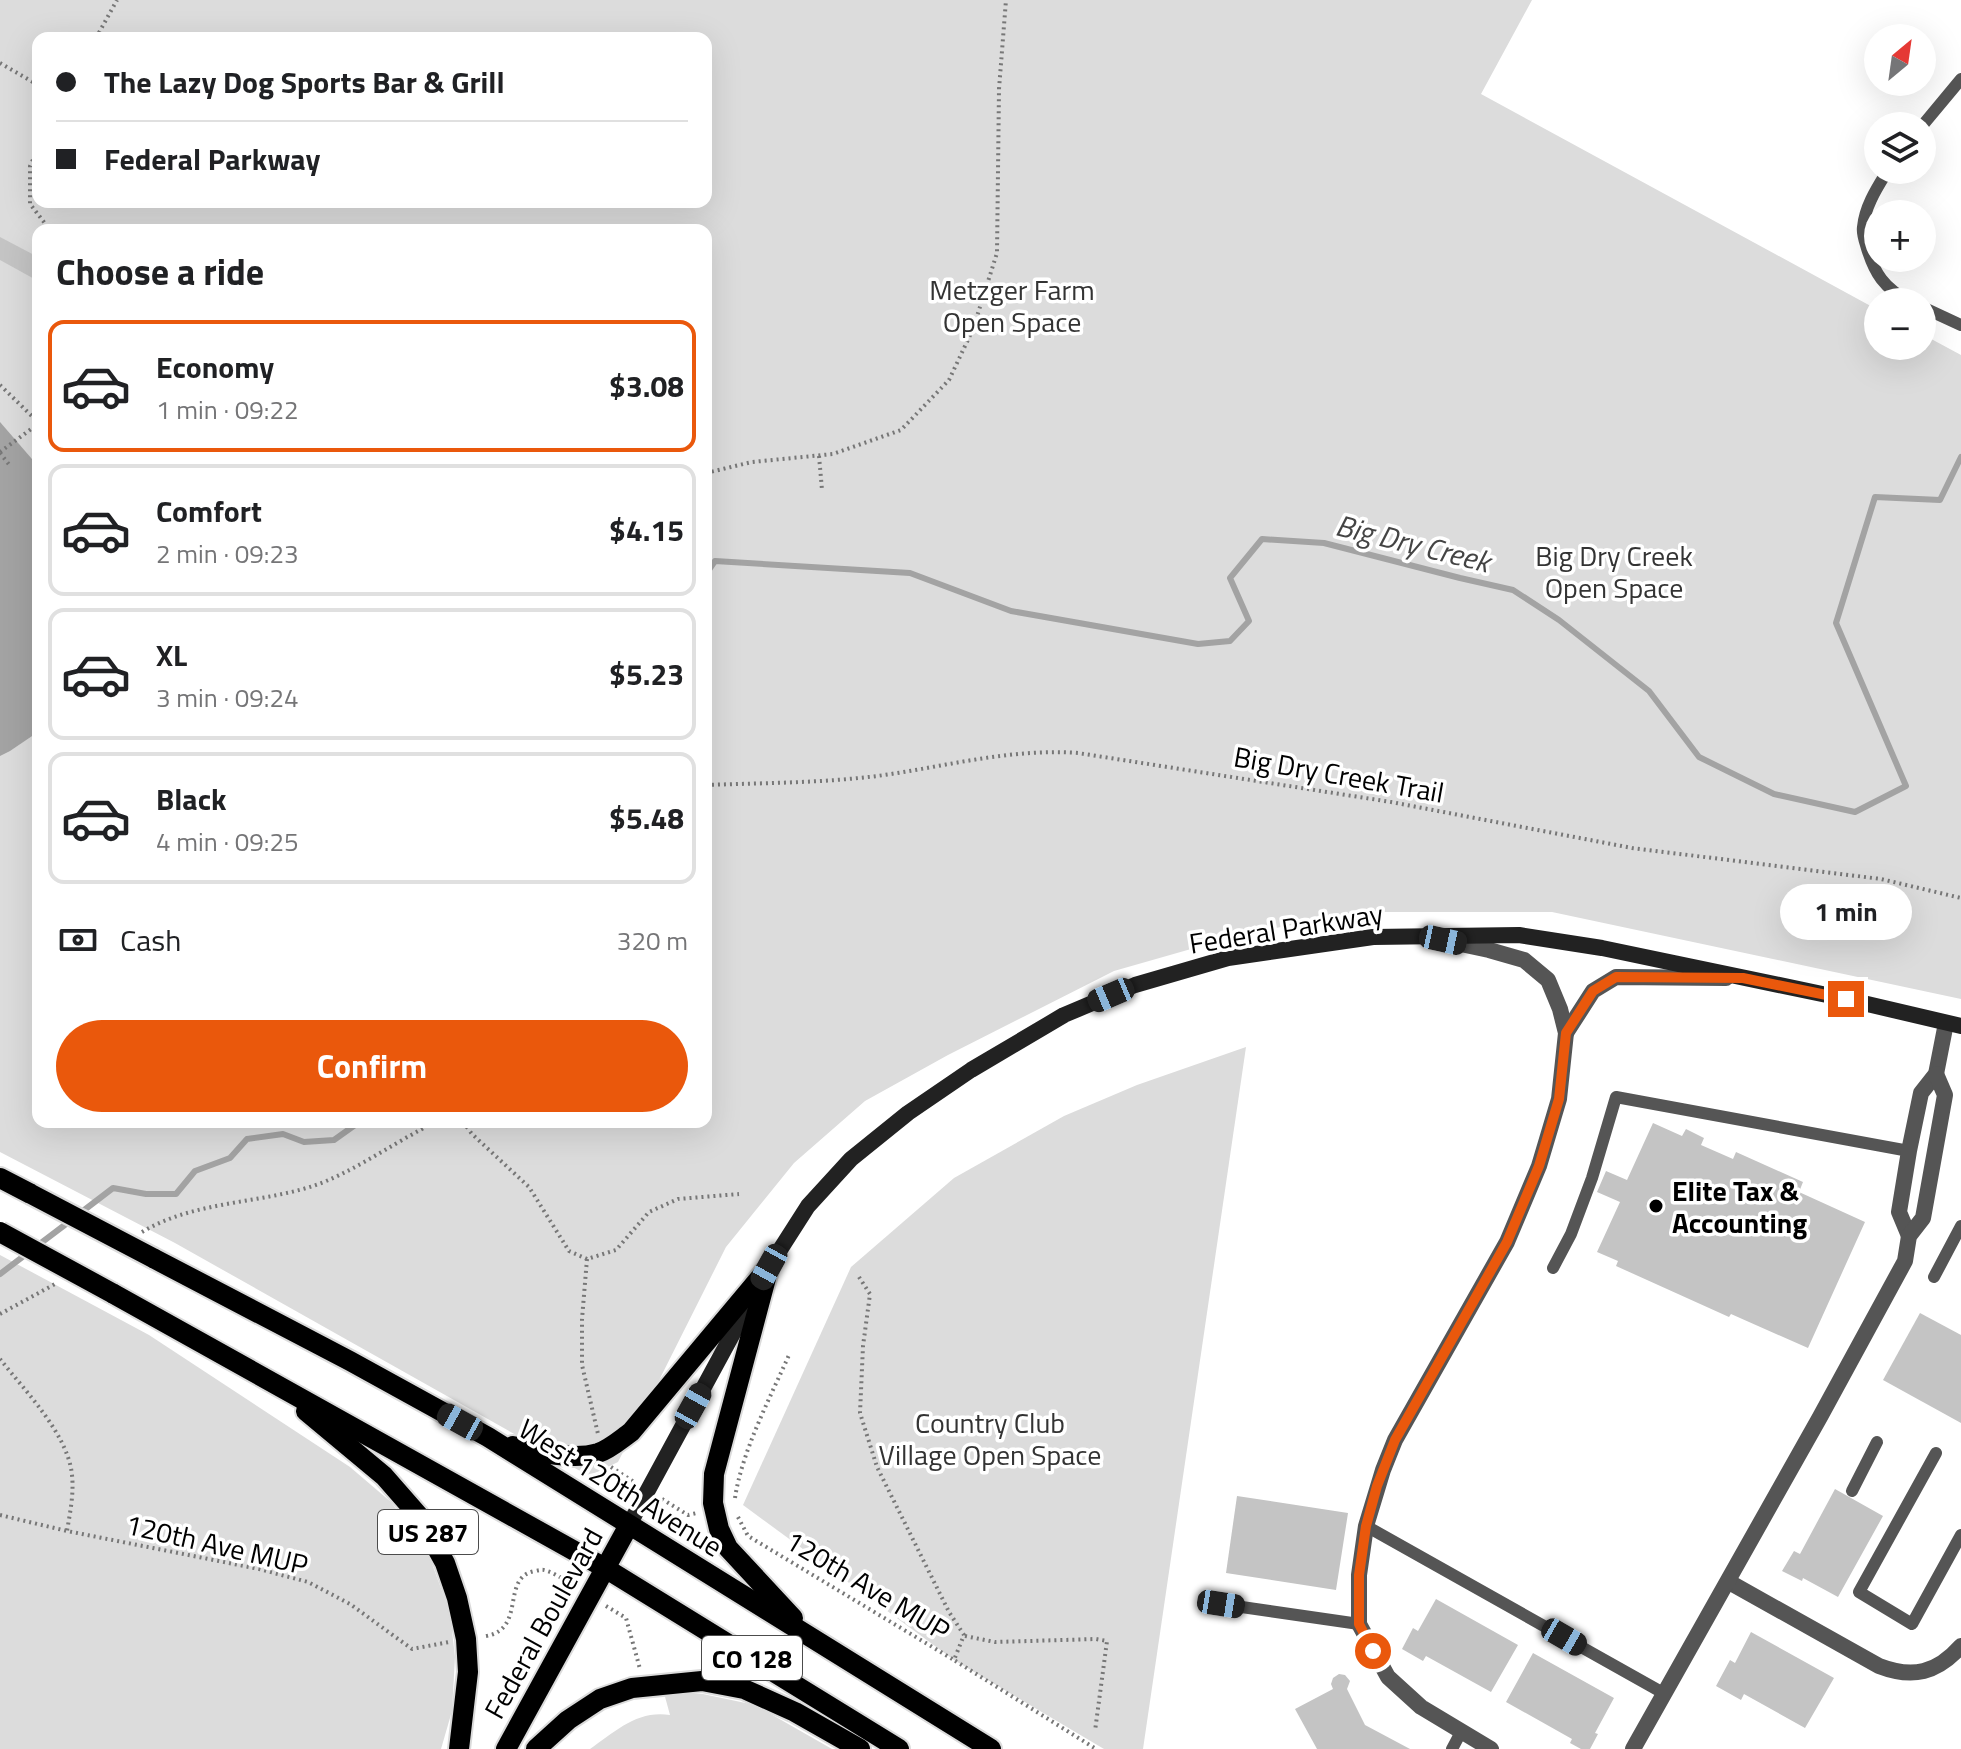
<!DOCTYPE html>
<meta charset="utf-8">
<style>
body{margin:0;font-family:"Titillium Web",sans-serif;background:#f6f6f6;color:#202124;height:100vh;display:flex;flex-direction:column;font-size:30px;white-space:nowrap}
*{box-sizing:border-box;margin:0}
p{font-size:26px;color:#757577}
.icon{flex:none;width:44px;height:44px;fill:none;stroke:currentColor;stroke-width:2;stroke-linecap:round;stroke-linejoin:round}
.map{position:relative;flex:1;overflow:hidden}
.side{position:absolute;left:32px;top:224px;width:680px;height:904px;display:flex;flex-direction:column;background:#fff;border-radius:16px;box-shadow:0 8px 32px #0002}
.side>*{flex:none}
.hud{position:absolute;left:32px;top:32px;width:680px;height:176px;border-radius:16px;box-shadow:0 8px 32px #0002;display:grid;align-content:center;height:176px;padding:0 24px;background:#fff}
.needle{width:52px;rotate:29deg}
.tools{position:absolute;left:1864px;top:24px;display:grid;gap:16px}
.tools a{display:grid;place-items:center;width:72px;height:72px;border-radius:50%;background:#fff;box-shadow:0 8px 32px #0002;font-size:40px}
.end{position:absolute;width:36px;height:36px;margin:-18px;border:10px solid #ea580c;background:#fff;box-shadow:0 0 0 4px #fff}
.from{border-radius:50%}
.bubble{position:absolute;height:56px;border-radius:28px;background:#fff;box-shadow:0 8px 32px #0002;font-size:26px;font-weight:700;line-height:56px;text-align:center}
.car{position:absolute;width:24px;height:48px;margin:-24px -12px;border-radius:10px;box-shadow:0 0 6px 2px #0007;background:linear-gradient(#222 24%,#8ab4d8 0 40%,#222 0 76%,#8ab4d8 0 86%,#222 0)}
.hud b{display:flex;align-items:center;gap:28px;height:76px;font-size:30px}
.hud b+b{border-top:2px solid #e0e0e0}
.hud i{width:20px;height:20px;background:#202124}
ul{padding:0;list-style:none}
li{display:flex;align-items:center;gap:24px;height:132px;margin:0 16px 12px;padding:0 8px;border:4px solid #e0e0e0;border-radius:16px}
li div{flex:1}
li b{display:block;font-size:30px}
li em{font-style:normal;font-weight:700}
li.current{border-color:#ea580c}
li>.icon{width:72px;height:72px;stroke-width:1.5}
h2{padding:0 24px;font-size:36px;line-height:96px}
.pay{display:flex;align-items:center;gap:20px;height:88px;padding:0 24px;font-size:30px}
.pay p{margin-inline-start:auto}
.primary-button{display:flex;gap:16px;margin-top:auto;padding:16px 24px}
.primary-button a{flex:1;height:92px;border-radius:48px;background:#ea580c;color:#fff;font-size:32px;font-weight:700;line-height:92px;text-align:center}
.map>svg:first-child{display:block}
</style>
<div class="map">
<svg width="1961" height="1749" viewBox="0 0 1961 1749">
<rect width="100%" height="100%" fill="#fff"/>
<g fill="#dcdcdc" fill-rule="evenodd">
<path d="M0,0H1532L1481,94L1878,310V346H1922V334L1961,355V999L1552,912H1365L1247,933L1114,971L948,1055L865,1101L794,1163L726,1247L618,1462L589,1476L175,1243L0,1152ZM38,38H706V202H38ZM38,230H706V1122H38Z"/>
<path d="M1246,1047L1143,1749H1104L954,1660L743,1505L851,1267L954,1178L1064,1116L1137,1085Z"/>
<path d="M0,1255L149,1335L350,1467L391,1502L427,1550L450,1613L455,1657L452,1711L441,1749H0Z"/>
<path d="M664,1693L703,1694L755,1705L832,1749H590C616,1731 637,1710 670,1715Z"/>
</g>
<path fill="#a3a3a3" d="M0,422L38,466V732L10,751L0,756Z"/>
<g fill="none" stroke-linecap="round" stroke-linejoin="round">
<g stroke="#a3a3a3" stroke-width="6">
<path d="M706,574L715,561L910,573L1011,611L1198,644L1230,641L1249,621L1230,578L1262,539L1324,543L1460,578L1513,590L1559,620L1649,691L1699,757L1774,794L1855,812L1906,786L1836,623L1875,497L1940,500L1961,457"/>
<path d="M706,654V659"/>
<path d="M79,1214L113,1188L146,1194H176L195,1171L230,1158L247,1139L283,1134L304,1142L334,1140L355,1125V1122"/>
<path d="M0,1274L70,1221"/>
</g>
</g>
<g fill="#c4c4c4">
<path d="M0,237L38,257V281L0,260Z"/>
<path d="M1653,1123L1682,1136L1686,1129L1704,1138L1701,1145L1733,1159L1736,1152L1803,1182L1799,1192L1865,1222L1808,1348L1731,1314L1729,1317L1616,1266L1618,1261L1597,1252L1620,1202L1597,1192L1606,1171L1627,1180Z"/>
<path d="M1920,1313L1961,1335V1423L1883,1380Z"/>
<path d="M1835,1489L1883,1516L1838,1597L1803,1578L1802,1581L1782,1571L1794,1551L1800,1554Z"/>
<path d="M1237,1496L1348,1513L1336,1590L1226,1573Z"/>
<path d="M1436,1599L1518,1645L1491,1692L1426,1656L1423,1661L1402,1649L1413,1628L1418,1631Z"/>
<path d="M1751,1632L1834,1678L1805,1728L1744,1694L1741,1700L1716,1686L1730,1660L1735,1663Z"/>
<path d="M1533,1653L1614,1698L1595,1733L1598,1734L1590,1749H1581L1570,1743L1572,1739L1506,1702Z"/>
<path d="M1339,1674L1345,1675L1350,1681L1347,1689L1365,1725L1410,1749H1317L1295,1709L1333,1689L1331,1684L1333,1678Z"/>
</g>
<g fill="none" stroke-linecap="round" stroke-linejoin="round">
<defs>
<g id="primary">
<path d="M0,1178L31,1194"/>
<path d="M153,1258L350,1361L488,1437L991,1749"/>
<path d="M769,1267L714,1474L713,1503L719,1529L728,1548L793,1618"/>
<path d="M112,1293L605,1568L899,1749"/>
<path d="M306,1411L384,1476L419,1516L445,1563L457,1598L466,1639L468,1672L459,1749"/>
<path d="M513,1446C536,1453 575,1460 598,1453C610,1449 621,1439 631,1432L764,1273"/>
<path d="M506,1749L629,1525"/>
<path d="M536,1749L568,1720L600,1699L632,1688L702,1681L744,1689L795,1712L860,1749"/>
</g>
</defs>
<use href="#primary" stroke="#dbdbdb" stroke-width="24"/>
<g stroke="#777" stroke-width="4" stroke-dasharray="2 4" stroke-linecap="butt">
<path d="M96,38L117,0"/>
<path d="M0,63L38,85"/>
<path d="M38,149L30,166V204L50,230"/>
<path d="M0,385L38,422"/>
<path d="M0,452L38,424"/>
<path d="M0,453L11,467"/>
<path d="M819,456L822,490"/>
<path d="M706,473L752,462L833,454L901,430L949,380L973,329L997,253L999,89L1006,0"/>
<path d="M706,785C763,783 821,783 877,776C944,767 1010,748 1078,753L1391,802L1632,848L1881,879L1961,898"/>
<path d="M463,1122L472,1134L529,1187L569,1251L587,1259L616,1250L649,1212L678,1199L739,1194"/>
<path d="M142,1232C194,1201 257,1204 313,1186C349,1174 388,1147 422,1129L432,1122"/>
<path d="M587,1259L582,1319V1365L598,1434"/>
<path d="M859,1277L870,1294L863,1346L860,1413L877,1467L949,1612L964,1635L954,1660L1096,1749"/>
<path d="M0,1314L55,1284"/>
<path d="M0,1359C25,1391 68,1434 72,1475C74,1494 70,1513 67,1531"/>
<path d="M611,1467L634,1482"/>
<path d="M735,1498C742,1451 770,1398 789,1355"/>
<path d="M662,1499L688,1515L697,1513"/>
<path d="M0,1515L67,1531L259,1569L308,1582L350,1604L412,1649L449,1642"/>
<path d="M738,1517L748,1536L954,1660"/>
<path d="M606,1606L626,1618L640,1669"/>
<path d="M486,1636C527,1629 500,1577 535,1571C540,1570 543,1569 547,1571C557,1574 567,1582 575,1587"/>
<path d="M965,1636L995,1642L1096,1639L1107,1641L1095,1731"/>
</g>
<g stroke="#555" stroke-width="12">
<path d="M1922,126L1961,79"/>
<path d="M1888,170C1877,188 1865,206 1863,227C1862,233 1864,239 1866,245C1874,273 1884,289 1911,302"/>
<path d="M1922,307L1961,325"/>
<path d="M1553,1268L1571,1234L1592,1178L1616,1097L1909,1151"/>
<path d="M1934,1277L1961,1226"/>
<path d="M1936,1453L1859,1592L1912,1624L1961,1535"/>
<path d="M1852,1491L1877,1442"/>
<path d="M1366,1526L1665,1694"/>
<path d="M1221,1604L1359,1624"/>
<path d="M1452,1749L1461,1732"/>
</g>
<g stroke="#555" stroke-width="16">
<path d="M1442,940L1489,950L1524,960L1548,980L1560,1009L1566,1033L1559,1099L1539,1166L1507,1242L1395,1440L1383,1470L1366,1526L1359,1575V1624L1388,1677L1421,1707L1491,1749"/>
<path d="M1566,1033L1593,991L1616,977L1726,978"/>
<path d="M1909,1236L1899,1212L1909,1151L1921,1093L1936,1074L1946,1023"/>
<path d="M1729,1582L1879,1666C1913,1679 1937,1673 1961,1646"/>
<path d="M1633,1749L1820,1417L1905,1261L1909,1236L1923,1218L1945,1095L1936,1074"/>
</g>
<path stroke="#222" stroke-width="16" d="M629,1525L769,1267L808,1206L851,1159L908,1113L971,1070L1064,1015L1135,985L1228,958L1373,937L1519,935L1602,948L1846,999L1961,1026"/>
<use href="#primary" stroke="#000" stroke-width="20"/>
<defs>
<g id="primary-bridge">
<path d="M31,1194L153,1258"/>
<path d="M0,1232L112,1293"/>
</g>
</defs>
<use href="#primary-bridge" stroke="#dbdbdb" stroke-width="24" stroke-linecap="butt"/>
<use href="#primary-bridge" stroke="#000" stroke-width="20"/>
</g>
<g fill="none" stroke-linecap="round" stroke-linejoin="round">
<path stroke="#ea580c" stroke-width="10" d="M1373,1651L1359,1624V1575L1366,1526L1377,1486L1395,1440L1507,1242L1539,1166L1559,1099L1566,1033L1593,991L1616,977L1743,978L1846,999"/>
</g>
<circle fill="#000" stroke="#fff" stroke-width="3" cx="1656" cy="1206" r="8"/>
<g text-anchor="middle" dominant-baseline="central" stroke-width="7" stroke-linejoin="round" paint-order="stroke">
<g fill="#fff" stroke="#4c4c4c" stroke-width="2">
<rect x="378" y="1510" width="100" height="44" rx="6"/>
<rect x="702" y="1636" width="100" height="44" rx="6"/>
</g>
<g font-size="26" font-weight="bold" fill="#000">
<text x="428" y="1532">US 287</text>
<text x="752" y="1658">CO 128</text>
</g>
<g font-size="28" fill="#333" stroke="#fff">
<text x="1012" y="289">Metzger Farm<tspan x="1012" dy="32">Open Space</tspan></text>
<text x="1614" y="555">Big Dry Creek<tspan x="1614" dy="32">Open Space</tspan></text>
<text x="990" y="1422">Country Club<tspan x="990" dy="32">Village Open Space</tspan></text>
</g>
<g font-size="28" fill="#000" stroke="#fff">
<text transform="translate(1339 774) rotate(10)">Big Dry Creek Trail</text>
<text transform="translate(1286 928) rotate(-9)">Federal Parkway</text>
<text transform="translate(621 1487) rotate(32)">West 120th Avenue</text>
<text transform="translate(217 1544) rotate(13)">120th Ave MUP</text>
<text transform="translate(868 1585) rotate(31)">120th Ave MUP</text>
<text transform="translate(543 1623) rotate(-61)">Federal Boulevard</text>
</g>
<g font-size="28" font-weight="bold" fill="#000" stroke="#fff" text-anchor="start">
<text x="1672" y="1190">Elite Tax &amp;<tspan x="1672" dy="32">Accounting</tspan></text>
</g>
<g font-size="30" font-style="italic" fill="#444" stroke="#fff">
<text transform="translate(1413 543) rotate(14)">Big Dry Creek</text>
</g>
</g>
</svg>
<div class="tools">
<a><svg class="needle" viewBox="-14 -14 28 28"><path d="M0-13l5 13h-10z" fill="#e53935"/><path d="M0 13l5-13h-10z" fill="#757577"/></svg></a>
<a><svg class="icon" aria-label="layers" viewBox="0 0 24 24"><path d="M12 4l9 5-9 5-9-5zM3 14l9 5 9-5"/></svg></a>
<a>+</a>
<a>−</a>
</div>
<i class="end from" style="left:1373px;top:1651px"></i>
<i class="end" style="left:1846px;top:999px"></i>
<div class="bubble" style="left:1780px;top:884px;width:132px">1 min</div>
<i class="car" style="left:1443px;top:940px;rotate:102deg"></i>
<i class="car" style="left:1111px;top:995px;rotate:247deg"></i>
<i class="car" style="left:769px;top:1267px;rotate:209deg"></i>
<i class="car" style="left:693px;top:1406px;rotate:29deg"></i>
<i class="car" style="left:460px;top:1422px;rotate:299deg"></i>
<i class="car" style="left:1221px;top:1604px;rotate:99deg"></i>
<i class="car" style="left:1564px;top:1637px;rotate:120deg"></i>
<div class="hud">
<b><i class="from"></i>The Lazy Dog Sports Bar &amp; Grill</b>
<b><i></i>Federal Parkway</b>
</div>
<section class="side">
<h2>Choose a ride</h2>
<ul>
<li class="current"><svg class="icon" aria-label="car" viewBox="0 0 24 24"><path d="M5 17H2v-5l4-1 3-4h7l3 4 3 1v5h-3M9 17h6M6 11h13"/><circle cx="7" cy="17" r="2"/><circle cx="17" cy="17" r="2"/></svg><div><b>Economy</b><p>1 min · 09:22</p></div><em>$3.08</em></li>
<li><svg class="icon" aria-label="car" viewBox="0 0 24 24"><path d="M5 17H2v-5l4-1 3-4h7l3 4 3 1v5h-3M9 17h6M6 11h13"/><circle cx="7" cy="17" r="2"/><circle cx="17" cy="17" r="2"/></svg><div><b>Comfort</b><p>2 min · 09:23</p></div><em>$4.15</em></li>
<li><svg class="icon" aria-label="car" viewBox="0 0 24 24"><path d="M5 17H2v-5l4-1 3-4h7l3 4 3 1v5h-3M9 17h6M6 11h13"/><circle cx="7" cy="17" r="2"/><circle cx="17" cy="17" r="2"/></svg><div><b>XL</b><p>3 min · 09:24</p></div><em>$5.23</em></li>
<li><svg class="icon" aria-label="car" viewBox="0 0 24 24"><path d="M5 17H2v-5l4-1 3-4h7l3 4 3 1v5h-3M9 17h6M6 11h13"/><circle cx="7" cy="17" r="2"/><circle cx="17" cy="17" r="2"/></svg><div><b>Black</b><p>4 min · 09:25</p></div><em>$5.48</em></li>
</ul>
<div class="pay"><svg class="icon" aria-label="cash" viewBox="0 0 24 24"><path d="M3 7h18v10H3z"/><circle cx="12" cy="12" r="2"/></svg>Cash<p>320 m</p></div>
<div class="primary-button"><a>Confirm</a></div>
</section>
</div>
